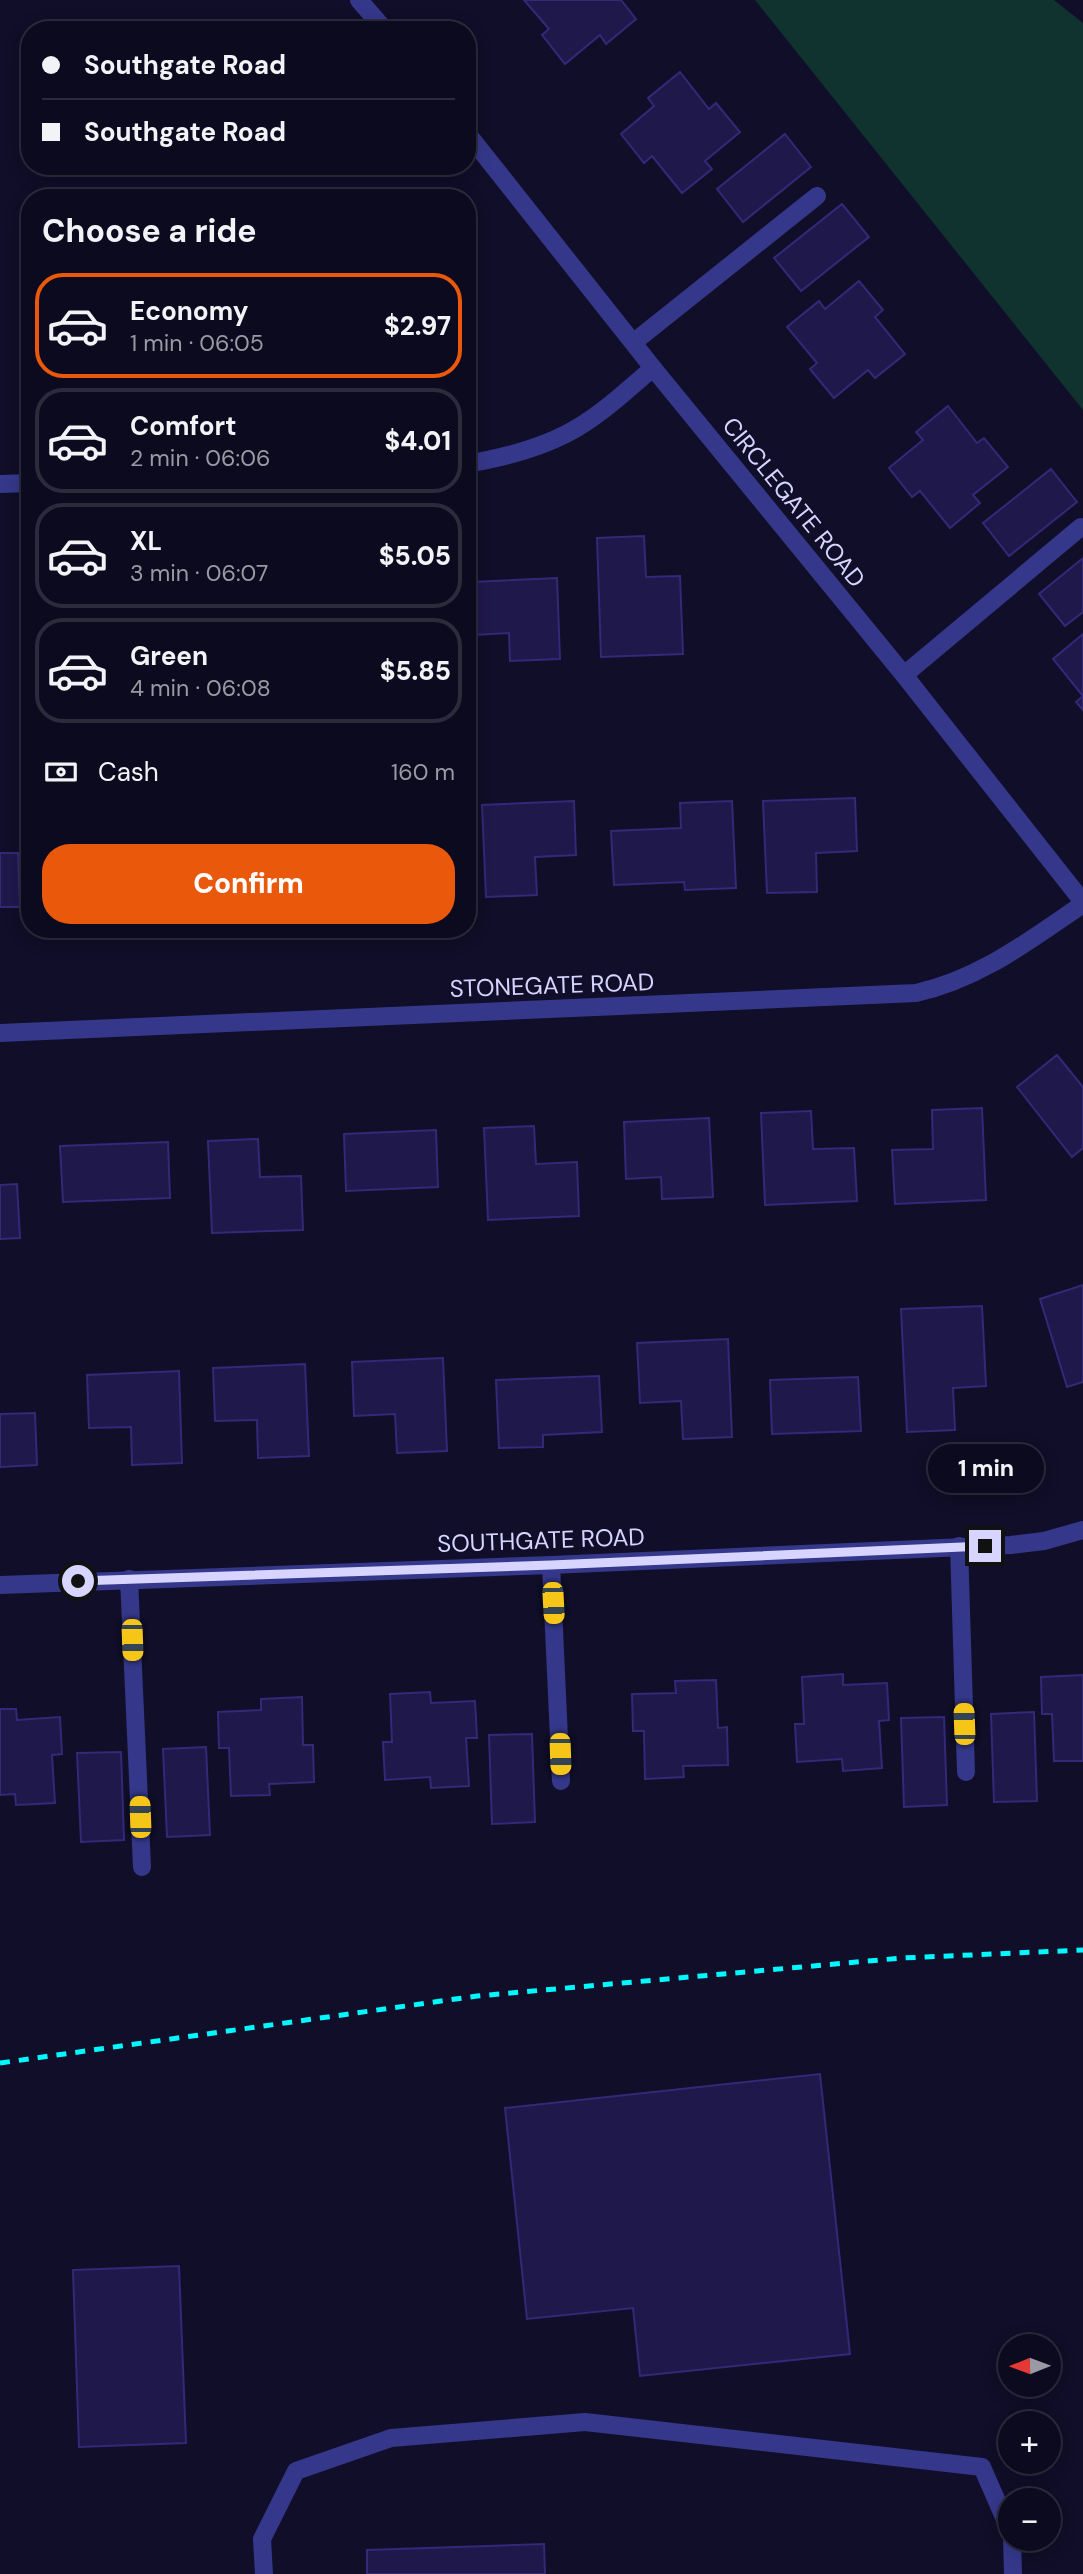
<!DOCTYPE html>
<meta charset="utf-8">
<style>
body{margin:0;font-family:"DM Sans",sans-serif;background:#1a182b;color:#f1f3f6;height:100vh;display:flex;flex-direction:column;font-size:26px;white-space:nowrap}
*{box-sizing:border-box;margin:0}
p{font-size:23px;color:#9a9aa4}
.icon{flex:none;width:38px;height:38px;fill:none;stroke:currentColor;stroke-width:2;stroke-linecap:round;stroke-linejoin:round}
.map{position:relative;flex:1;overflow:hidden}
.drawer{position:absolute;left:21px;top:189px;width:455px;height:749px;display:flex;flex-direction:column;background:#0c0a1e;border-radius:28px;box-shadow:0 4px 18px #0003,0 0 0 2px #2c2b3c}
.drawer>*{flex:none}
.hud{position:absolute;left:21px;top:21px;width:455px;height:154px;border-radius:28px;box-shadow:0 4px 18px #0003,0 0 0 2px #2c2b3c;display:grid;align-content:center;height:154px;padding:0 21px;background:#0c0a1e}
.needle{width:46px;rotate:269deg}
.tools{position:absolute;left:998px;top:2334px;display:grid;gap:14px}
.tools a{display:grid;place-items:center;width:63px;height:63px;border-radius:50%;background:#0c0a1e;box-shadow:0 4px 18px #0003,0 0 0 2px #2c2b3c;font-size:35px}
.end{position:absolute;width:32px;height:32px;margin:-16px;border:9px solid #d7d5ff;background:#111;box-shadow:0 0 0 4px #111}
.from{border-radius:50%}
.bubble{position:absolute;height:49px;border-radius:24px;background:#0c0a1e;box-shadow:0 4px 18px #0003,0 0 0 2px #2c2b3c;font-size:23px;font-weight:800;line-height:49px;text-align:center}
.car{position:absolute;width:21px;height:42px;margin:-21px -10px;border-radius:9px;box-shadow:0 0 5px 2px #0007;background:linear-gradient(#f5c518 24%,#345 0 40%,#f5c518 0 76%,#345 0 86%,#f5c518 0)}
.hud b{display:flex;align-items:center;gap:24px;height:66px;font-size:26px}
.hud b+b{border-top:2px solid #2c2b3c}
.hud i{width:18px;height:18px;background:#f1f3f6}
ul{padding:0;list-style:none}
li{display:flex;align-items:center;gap:21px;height:105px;margin:0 14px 10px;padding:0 7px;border:4px solid #2c2b3c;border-radius:28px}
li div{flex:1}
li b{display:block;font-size:26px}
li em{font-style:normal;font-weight:800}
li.current{border-color:#ea580c}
li>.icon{width:63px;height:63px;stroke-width:1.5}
h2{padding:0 21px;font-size:32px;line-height:84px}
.pay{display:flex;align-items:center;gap:18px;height:77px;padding:0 21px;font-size:26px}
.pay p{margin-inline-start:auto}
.primary-button{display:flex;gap:14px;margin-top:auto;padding:14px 21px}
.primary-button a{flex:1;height:80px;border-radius:28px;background:#ea580c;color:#fff;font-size:28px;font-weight:800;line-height:80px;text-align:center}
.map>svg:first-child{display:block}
</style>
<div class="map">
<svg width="1083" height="2574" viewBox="0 0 1083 2574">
<rect width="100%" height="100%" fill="#100e28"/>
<path fill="#10332f" d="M755,0H1054L1083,23V410Z"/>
<g fill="#1f184b" stroke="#332978" stroke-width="2">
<path d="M524,0H621L636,19L606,44L600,35L565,64L542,35L549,29Z"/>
<path d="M680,72L709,109L716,103L740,132L705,161L712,169L682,193L652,156L644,163L621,134L654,106L648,98Z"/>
<path d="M785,134L811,167L743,222L717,189Z"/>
<path d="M842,204L869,237L801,291L774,258Z"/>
<path d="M859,281L883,310L875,317L905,354L875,378L868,370L834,398L810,369L817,363L787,327L819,301L825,309Z"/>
<path d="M948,406L977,443L984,438L1008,467L973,495L980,503L950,528L920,491L912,497L889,468L923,440L916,432Z"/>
<path d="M1051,469L1077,502L1009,556L983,523Z"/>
<path d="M644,536L646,577L680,576L683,654L601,657L597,538Z"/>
<path d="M1083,558V612L1065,626L1039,594Z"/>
<path d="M557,578L560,659L510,661L509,633L474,635L472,582Z"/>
<path d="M1083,634V710L1076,702L1083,696L1053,659Z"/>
<path d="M855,798L857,851L816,853L817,892L767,893L763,801Z"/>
<path d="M574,801L576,855L535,857L537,895L486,897L482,805Z"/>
<path d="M732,801L736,888L685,890L684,882L614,885L611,831L681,828L680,803Z"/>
<path d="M0,853H18L20,907H0Z"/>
<path d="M1057,1055L1083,1087V1148L1072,1157L1017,1087Z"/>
<path d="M982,1108L986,1200L895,1204L892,1150L933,1149L932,1110Z"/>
<path d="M811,1111L813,1149L854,1148L857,1201L765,1205L761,1113Z"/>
<path d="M709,1118L713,1197L662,1199L661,1177L626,1179L624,1122Z"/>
<path d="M534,1126L536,1164L577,1162L579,1216L488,1220L484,1128Z"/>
<path d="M436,1130L438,1187L346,1191L344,1134Z"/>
<path d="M258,1139L260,1177L301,1176L303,1230L212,1233L208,1141Z"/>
<path d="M168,1142L170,1198L63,1202L60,1146Z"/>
<path d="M17,1184L20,1238L0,1239V1185Z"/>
<path d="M1083,1285V1382L1067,1387L1040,1299Z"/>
<path d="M982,1306L986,1386L953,1388L955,1430L907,1432L901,1309Z"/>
<path d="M728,1339L732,1437L683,1439L681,1401L640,1403L637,1343Z"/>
<path d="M443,1358L447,1451L397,1453L395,1414L354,1416L352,1362Z"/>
<path d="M305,1364L309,1456L258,1458L257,1420L215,1421L213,1368Z"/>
<path d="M179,1371L182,1463L132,1465L131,1427L89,1428L87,1375Z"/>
<path d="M599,1376L602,1432L543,1435V1447L499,1448L496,1380Z"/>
<path d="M858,1377L861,1431L772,1434L770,1380Z"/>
<path d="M35,1413L37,1465L0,1467V1414Z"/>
<path d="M843,1674V1685L887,1683L889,1720L879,1721L882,1768L843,1771L842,1759L797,1762L795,1724H804L802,1677Z"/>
<path d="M1083,1675V1761H1054L1052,1714H1042L1041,1677Z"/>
<path d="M716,1680L718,1728L727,1727L728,1765L683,1766L684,1777L645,1779L644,1731H633L632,1694L676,1693L675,1681Z"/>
<path d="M430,1692L431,1703L475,1701L477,1738H466L469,1786L431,1788L430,1777L385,1780L383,1742H392L390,1694Z"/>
<path d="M302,1697L303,1745H313L314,1782L269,1784L270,1795L231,1796L229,1748H219L218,1712L261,1710V1699Z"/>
<path d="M0,1709H16L17,1720L60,1717L62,1754L52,1755L55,1803L16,1805L15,1794L0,1795Z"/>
<path d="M1034,1712L1037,1801L994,1802L991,1714Z"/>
<path d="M944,1717L947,1805L904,1807L901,1718Z"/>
<path d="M532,1734L535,1822L492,1824L489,1735Z"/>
<path d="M206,1747L210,1835L167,1837L163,1749Z"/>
<path d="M121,1752L124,1840L81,1842L77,1753Z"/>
<path d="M820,2074L850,2354L640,2376L633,2308L527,2319L505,2108Z"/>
<path d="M179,2266L186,2443L79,2447L73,2270Z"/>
<path d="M544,2544L545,2574H367V2550Z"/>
</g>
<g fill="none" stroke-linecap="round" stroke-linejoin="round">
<g stroke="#35388a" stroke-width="18">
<path d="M634,342L817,196"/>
<path d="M904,675L1081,527"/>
<path d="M959,1546L966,1772"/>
<path d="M551,1565L561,1781"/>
<path d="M129,1579L142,1867"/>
<path d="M264,2574L262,2539L296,2471L391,2438L585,2422L982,2467L1010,2531"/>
</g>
<g stroke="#35388a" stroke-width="18">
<path d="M359,0L385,30"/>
<path d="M467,133L653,368L904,675L1083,902"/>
<path d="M467,464C501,458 535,450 566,434C598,418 626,391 653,368"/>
<path d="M0,484L30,483"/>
<path d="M0,1033L916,993C980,979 1030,940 1083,904"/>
<path d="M0,1585L551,1565L1011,1545L1044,1541L1083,1530"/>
<path d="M1012,2539L1013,2574"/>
</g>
<path stroke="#01f8ff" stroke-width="5" stroke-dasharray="10 9" stroke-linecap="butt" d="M0,2063L477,1996L902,1958L1083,1950"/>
</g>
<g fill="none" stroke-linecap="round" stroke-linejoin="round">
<path stroke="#d7d5ff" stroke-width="9" d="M78,1581L551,1565L985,1546"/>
</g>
<g text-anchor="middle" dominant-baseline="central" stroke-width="5" stroke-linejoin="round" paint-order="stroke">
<g font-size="24" fill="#d7d5ff" stroke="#100e28">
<text transform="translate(794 502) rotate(51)">CIRCLEGATE ROAD</text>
<text transform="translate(552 985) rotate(-2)">STONEGATE ROAD</text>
<text transform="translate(541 1540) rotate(-2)">SOUTHGATE ROAD</text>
</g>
</g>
</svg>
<div class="tools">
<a><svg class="needle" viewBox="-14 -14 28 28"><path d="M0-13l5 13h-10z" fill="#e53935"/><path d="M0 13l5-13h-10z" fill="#9a9aa4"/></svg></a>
<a>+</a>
<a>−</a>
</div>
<i class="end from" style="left:78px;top:1581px"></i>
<i class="end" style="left:985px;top:1546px"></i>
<div class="bubble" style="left:928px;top:1444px;width:116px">1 min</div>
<i class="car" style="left:553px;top:1603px;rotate:177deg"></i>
<i class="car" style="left:132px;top:1640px;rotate:178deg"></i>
<i class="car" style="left:964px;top:1724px;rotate:358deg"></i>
<i class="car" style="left:560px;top:1754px;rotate:178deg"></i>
<i class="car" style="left:140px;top:1817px;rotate:358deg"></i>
<div class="hud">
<b><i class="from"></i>Southgate Road</b>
<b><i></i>Southgate Road</b>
</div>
<section class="drawer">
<h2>Choose a ride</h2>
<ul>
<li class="current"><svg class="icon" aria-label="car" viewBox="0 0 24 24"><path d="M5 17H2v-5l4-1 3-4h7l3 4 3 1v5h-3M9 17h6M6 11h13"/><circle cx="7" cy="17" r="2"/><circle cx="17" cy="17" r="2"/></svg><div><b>Economy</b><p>1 min · 06:05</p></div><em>$2.97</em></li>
<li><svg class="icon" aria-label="car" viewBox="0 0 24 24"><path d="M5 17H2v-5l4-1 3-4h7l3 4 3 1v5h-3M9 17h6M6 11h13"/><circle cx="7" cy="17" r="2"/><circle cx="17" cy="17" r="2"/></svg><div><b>Comfort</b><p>2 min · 06:06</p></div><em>$4.01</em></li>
<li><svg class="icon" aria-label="car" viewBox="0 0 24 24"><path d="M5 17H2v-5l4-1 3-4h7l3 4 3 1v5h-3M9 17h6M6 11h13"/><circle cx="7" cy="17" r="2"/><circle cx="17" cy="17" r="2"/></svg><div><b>XL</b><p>3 min · 06:07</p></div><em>$5.05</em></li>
<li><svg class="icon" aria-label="car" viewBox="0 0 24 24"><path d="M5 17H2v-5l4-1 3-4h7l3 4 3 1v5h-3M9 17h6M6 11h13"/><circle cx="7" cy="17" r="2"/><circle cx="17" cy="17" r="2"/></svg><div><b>Green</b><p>4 min · 06:08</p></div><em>$5.85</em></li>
</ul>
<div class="pay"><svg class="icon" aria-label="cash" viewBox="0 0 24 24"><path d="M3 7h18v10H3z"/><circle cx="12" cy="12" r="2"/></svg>Cash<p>160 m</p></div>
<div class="primary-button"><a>Confirm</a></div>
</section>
</div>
